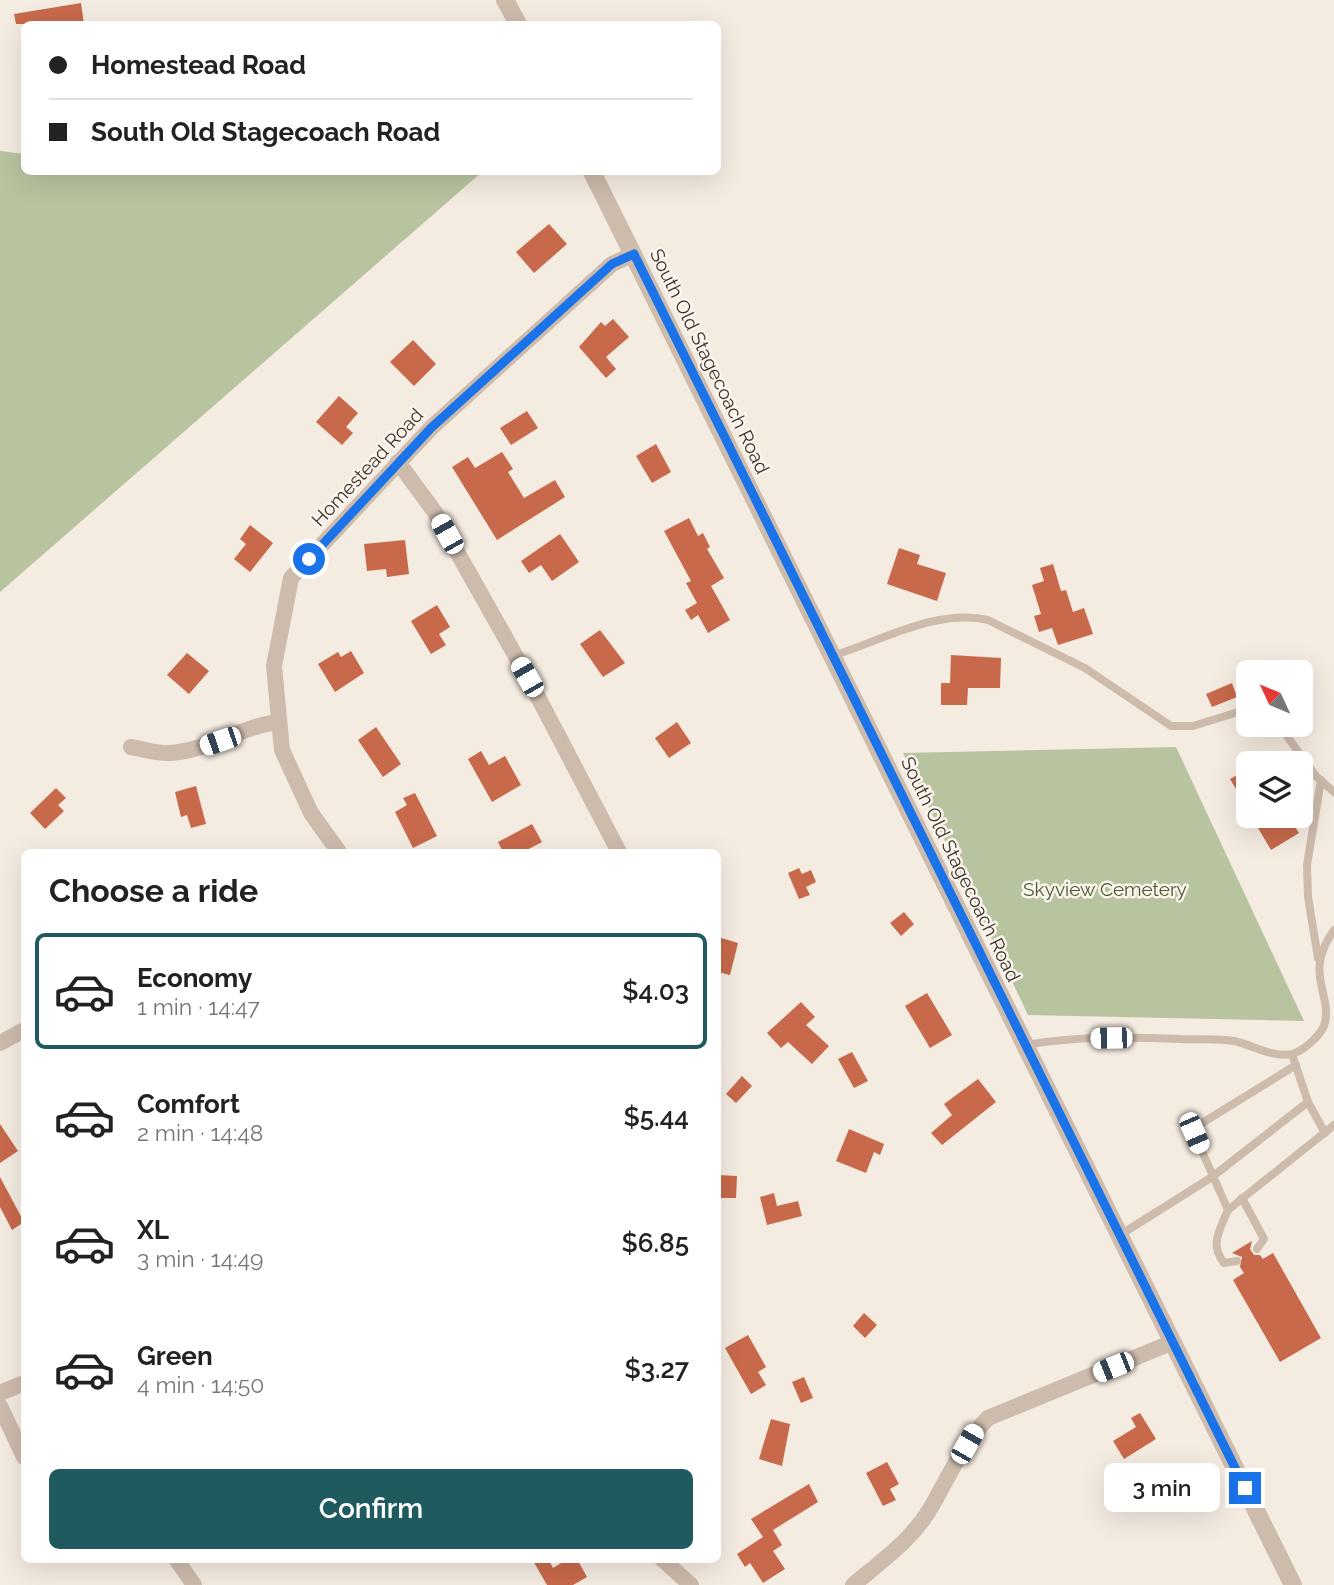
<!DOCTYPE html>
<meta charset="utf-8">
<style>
body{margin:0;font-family:Raleway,sans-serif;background:#f6f6f6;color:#222;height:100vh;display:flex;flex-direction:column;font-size:26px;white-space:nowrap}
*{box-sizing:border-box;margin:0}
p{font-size:23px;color:#767676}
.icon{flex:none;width:38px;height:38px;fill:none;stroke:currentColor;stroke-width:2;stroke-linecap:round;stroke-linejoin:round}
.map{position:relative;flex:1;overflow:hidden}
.panel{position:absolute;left:21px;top:849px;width:700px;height:714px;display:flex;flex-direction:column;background:#fff;border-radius:10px;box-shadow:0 7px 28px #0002}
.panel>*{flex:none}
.guide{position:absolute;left:21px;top:21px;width:700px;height:154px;border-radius:10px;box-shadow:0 7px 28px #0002;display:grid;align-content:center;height:154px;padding:0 28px;background:#fff}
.needle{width:46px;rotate:314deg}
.buttons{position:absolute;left:1236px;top:660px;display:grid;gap:14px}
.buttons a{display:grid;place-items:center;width:77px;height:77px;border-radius:10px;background:#fff;box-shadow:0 7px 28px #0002;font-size:35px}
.end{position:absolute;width:32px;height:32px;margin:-16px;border:9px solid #1a73e8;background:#fff;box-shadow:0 0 0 4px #fff}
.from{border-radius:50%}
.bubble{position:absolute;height:49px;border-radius:10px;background:#fff;box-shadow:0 7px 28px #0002;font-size:23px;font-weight:600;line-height:49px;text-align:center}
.car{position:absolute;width:21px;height:42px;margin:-21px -10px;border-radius:9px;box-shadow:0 0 5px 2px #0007;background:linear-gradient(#fff 24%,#345 0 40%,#fff 0 76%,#345 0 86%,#fff 0)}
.guide b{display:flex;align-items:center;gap:24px;height:66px;font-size:26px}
.guide b+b{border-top:2px solid #e0e0e0}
.guide i{width:18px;height:18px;background:#222}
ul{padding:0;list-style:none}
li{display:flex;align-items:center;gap:21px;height:116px;margin:0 14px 10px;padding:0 14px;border:4px solid transparent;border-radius:10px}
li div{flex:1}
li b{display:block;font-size:26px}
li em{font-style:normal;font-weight:600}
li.selected{border-color:#1f5a5e}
li>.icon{width:63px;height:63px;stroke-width:1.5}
h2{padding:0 28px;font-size:32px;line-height:84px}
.cta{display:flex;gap:14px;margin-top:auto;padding:14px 28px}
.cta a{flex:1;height:80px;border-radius:10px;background:#1f5a5e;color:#fff;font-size:28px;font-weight:600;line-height:80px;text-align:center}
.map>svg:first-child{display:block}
</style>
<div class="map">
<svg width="1334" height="1585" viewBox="0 0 1334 1585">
<rect width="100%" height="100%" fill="#f4ebe1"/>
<g fill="#b8c4a0">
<path d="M0,151L24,154V172H482L0,592Z"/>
<path d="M1176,747L1304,1021L1028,1015L903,753Z"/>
</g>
<g fill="#c8694b">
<path d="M81,3L84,24H16L14,14Z"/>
<path d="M549,224L567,244L534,273L516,252Z"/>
<path d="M613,319L629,337L606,357L616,369L606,378L579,347L601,322L605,326Z"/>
<path d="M413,340L436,364L414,386L390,362Z"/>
<path d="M339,396L358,413L346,427L353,433L342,445L316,422Z"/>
<path d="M527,411L538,428L511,445L500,428Z"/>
<path d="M656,444L671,472L652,483L636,456Z"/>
<path d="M502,452L513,469L508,472L524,498L555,480L565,497L497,540L452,467L468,457L475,468Z"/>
<path d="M689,518L698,536L703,533L710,547L707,549L724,578L711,586L730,620L708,633L698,615L691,620L685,610L697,603L686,583L691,581L664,531Z"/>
<path d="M250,525L273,543L250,572L234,559L246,544L240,539Z"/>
<path d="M560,534L579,562L552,581L541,565L529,573L521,561Z"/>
<path d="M405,540L409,574L387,577L386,569L367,571L364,544Z"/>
<path d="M899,548L920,555L917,564L946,573L937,601L887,584Z"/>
<path d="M1053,564L1061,591L1066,590L1073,612L1084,608L1093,634L1058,645L1052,628L1039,632L1034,616L1041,614L1032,585L1044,581L1040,568Z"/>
<path d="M437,605L450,627L439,634L446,645L431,654L411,621Z"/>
<path d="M600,630L625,663L603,677L580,644Z"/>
<path d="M351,651L364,673L335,692L318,664L338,652L341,657Z"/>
<path d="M187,653L209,671L189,694L167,675Z"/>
<path d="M951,655L1001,658L1000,688H968L967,705H941V683H950Z"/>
<path d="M1232,683L1237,697L1212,707L1206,694Z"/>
<path d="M677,722L691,743L669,758L655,738Z"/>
<path d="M376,727L401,764L383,777L358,740Z"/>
<path d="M481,751L489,765L505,756L521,785L492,802L468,759Z"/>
<path d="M1248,769V809L1230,779Z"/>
<path d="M196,786L206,824L191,828L187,815L181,817L175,792Z"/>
<path d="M56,788L66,798L58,805L64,811L45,829L30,813Z"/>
<path d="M415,793L437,836L413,848L395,812L407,805L403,798Z"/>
<path d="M1251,816H1288L1299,833L1271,850Z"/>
<path d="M532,824L542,842L523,852H503L498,842Z"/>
<path d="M799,868L802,874L811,870L816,882L806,887L810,895L799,899L788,873Z"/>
<path d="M904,912L914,924L901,936L890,923Z"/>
<path d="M718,937L738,943L730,975L718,972Z"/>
<path d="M927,993L952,1035L930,1048L905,1006Z"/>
<path d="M801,1002L815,1017L806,1025L829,1046L812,1064L788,1042L781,1048L767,1033Z"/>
<path d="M852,1052L868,1081L854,1088L838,1059Z"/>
<path d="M742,1076L752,1086L736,1103L726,1094Z"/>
<path d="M978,1079L996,1102L942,1145L931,1133L952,1115L944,1104Z"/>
<path d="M0,1124L18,1151L0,1163Z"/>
<path d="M849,1129L884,1144L880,1155L874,1152L866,1173L836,1161Z"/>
<path d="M718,1175L737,1176L736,1198H718Z"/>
<path d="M0,1177L24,1222L12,1230L0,1207Z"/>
<path d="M774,1193L777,1206L798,1201L802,1216L767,1225L760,1197Z"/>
<path d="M1252,1241L1250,1249L1254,1255H1260L1263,1259L1273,1253L1321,1338L1280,1362L1233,1280L1244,1273L1240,1267L1242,1257L1232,1253Z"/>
<path d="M864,1313L877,1325L865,1338L853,1326Z"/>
<path d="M748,1335L766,1367L758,1372L766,1385L751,1394L725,1348Z"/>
<path d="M804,1377L813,1398L801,1403L792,1382Z"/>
<path d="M1140,1413L1156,1439L1124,1459L1113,1441L1136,1427L1131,1418Z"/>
<path d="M771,1419L790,1424L782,1466L759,1459Z"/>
<path d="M887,1462L899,1484L890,1489L896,1500L883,1506L866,1473Z"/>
<path d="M809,1484L818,1502L773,1530L782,1545L773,1551L785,1569L763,1583L750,1563L745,1567L737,1554L763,1537L751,1519Z"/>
<path d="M532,1559H548L553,1568L568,1559H577L587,1577L573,1585H547Z"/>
</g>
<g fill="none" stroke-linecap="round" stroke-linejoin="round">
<g stroke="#cdbbac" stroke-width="8">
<path d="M832,656C881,641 937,608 988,620L1085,668L1171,726H1193L1248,709"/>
<path d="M1278,724L1316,776L1334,792"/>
<path d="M1318,958L1308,897L1307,865L1321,780"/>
<path d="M1025,1045C1077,1036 1129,1037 1181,1039C1198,1040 1217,1038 1234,1041C1253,1045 1272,1058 1292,1054C1303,1051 1319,1037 1324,1026C1334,994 1302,975 1334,930"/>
<path d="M1296,1065L1199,1125L1194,1133L1228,1210L1334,1125"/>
<path d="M1308,1102L1325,1133"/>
<path d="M1242,1198L1264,1239L1257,1249"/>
<path d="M1228,1210C1220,1230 1209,1244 1224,1263L1237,1261"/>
<path d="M1120,1235L1212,1177L1308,1102L1292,1054"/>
</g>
<g stroke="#cdbbac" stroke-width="16">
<path d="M398,462L434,511L527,676L619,852"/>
<path d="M131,747C143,749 157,754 169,753C208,751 241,726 279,722"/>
<path d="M339,852L311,813L282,750L274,666L291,578L431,428L612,264L634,254"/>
<path d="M0,1043L24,1030"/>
<path d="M0,1393L24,1383"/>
<path d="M0,1406L24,1457"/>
<path d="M176,1559L194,1585"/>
<path d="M662,1559L691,1585"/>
<path d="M853,1585C880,1562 911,1541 930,1509C948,1479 962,1444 988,1418L1173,1342"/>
</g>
<g stroke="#cdbbac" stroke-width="18">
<path d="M505,0L518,24"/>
<path d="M592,172L1293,1585"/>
</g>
</g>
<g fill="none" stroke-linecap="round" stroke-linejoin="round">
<path stroke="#1a73e8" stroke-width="9" d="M309,559L431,428L612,264L634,254L1245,1488"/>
</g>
<g text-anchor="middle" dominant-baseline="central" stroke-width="5" stroke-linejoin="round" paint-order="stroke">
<g font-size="19" fill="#3b302b" stroke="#fbf5ee">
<text transform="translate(710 361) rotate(64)">South Old Stagecoach Road</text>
<text transform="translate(367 467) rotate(-47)">Homestead Road</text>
<text transform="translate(961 869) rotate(64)">South Old Stagecoach Road</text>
</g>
<g font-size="19" fill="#4a5a2e" stroke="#fbf5ee">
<text x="1105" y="889">Skyview Cemetery</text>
</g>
</g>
</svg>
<div class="buttons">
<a><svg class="needle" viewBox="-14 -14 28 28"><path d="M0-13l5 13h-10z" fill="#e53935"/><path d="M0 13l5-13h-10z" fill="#767676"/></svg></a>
<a><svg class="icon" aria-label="layers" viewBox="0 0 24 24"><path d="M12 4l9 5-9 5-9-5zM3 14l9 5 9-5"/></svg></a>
</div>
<i class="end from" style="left:309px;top:559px"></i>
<i class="end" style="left:1245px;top:1488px"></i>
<div class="bubble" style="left:1104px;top:1463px;width:116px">3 min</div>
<i class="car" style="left:447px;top:534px;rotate:331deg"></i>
<i class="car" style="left:527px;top:677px;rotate:330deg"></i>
<i class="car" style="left:220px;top:741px;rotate:251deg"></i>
<i class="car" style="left:1111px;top:1038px;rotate:269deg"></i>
<i class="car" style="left:1194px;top:1133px;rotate:157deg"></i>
<i class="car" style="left:1113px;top:1367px;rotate:248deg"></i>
<i class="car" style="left:967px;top:1444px;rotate:30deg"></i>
<div class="guide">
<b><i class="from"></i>Homestead Road</b>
<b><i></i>South Old Stagecoach Road</b>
</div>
<section class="panel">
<h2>Choose a ride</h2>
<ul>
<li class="selected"><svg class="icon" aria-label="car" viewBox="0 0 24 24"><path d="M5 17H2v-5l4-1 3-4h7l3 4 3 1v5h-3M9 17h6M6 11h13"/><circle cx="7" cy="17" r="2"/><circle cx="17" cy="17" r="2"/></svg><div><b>Economy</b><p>1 min · 14:47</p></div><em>$4.03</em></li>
<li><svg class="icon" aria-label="car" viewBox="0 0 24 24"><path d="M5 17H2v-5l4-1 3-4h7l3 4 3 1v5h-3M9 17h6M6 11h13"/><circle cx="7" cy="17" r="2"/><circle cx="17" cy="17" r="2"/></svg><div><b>Comfort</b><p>2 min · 14:48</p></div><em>$5.44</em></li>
<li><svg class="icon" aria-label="car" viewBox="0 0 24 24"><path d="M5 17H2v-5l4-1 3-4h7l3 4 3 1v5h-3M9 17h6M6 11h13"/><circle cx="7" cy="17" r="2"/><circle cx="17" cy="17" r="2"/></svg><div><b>XL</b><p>3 min · 14:49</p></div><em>$6.85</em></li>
<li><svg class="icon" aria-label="car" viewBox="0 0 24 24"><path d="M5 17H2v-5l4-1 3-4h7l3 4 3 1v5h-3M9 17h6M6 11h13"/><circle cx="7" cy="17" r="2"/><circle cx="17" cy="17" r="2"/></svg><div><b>Green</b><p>4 min · 14:50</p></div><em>$3.27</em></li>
</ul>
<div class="cta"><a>Confirm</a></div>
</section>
</div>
